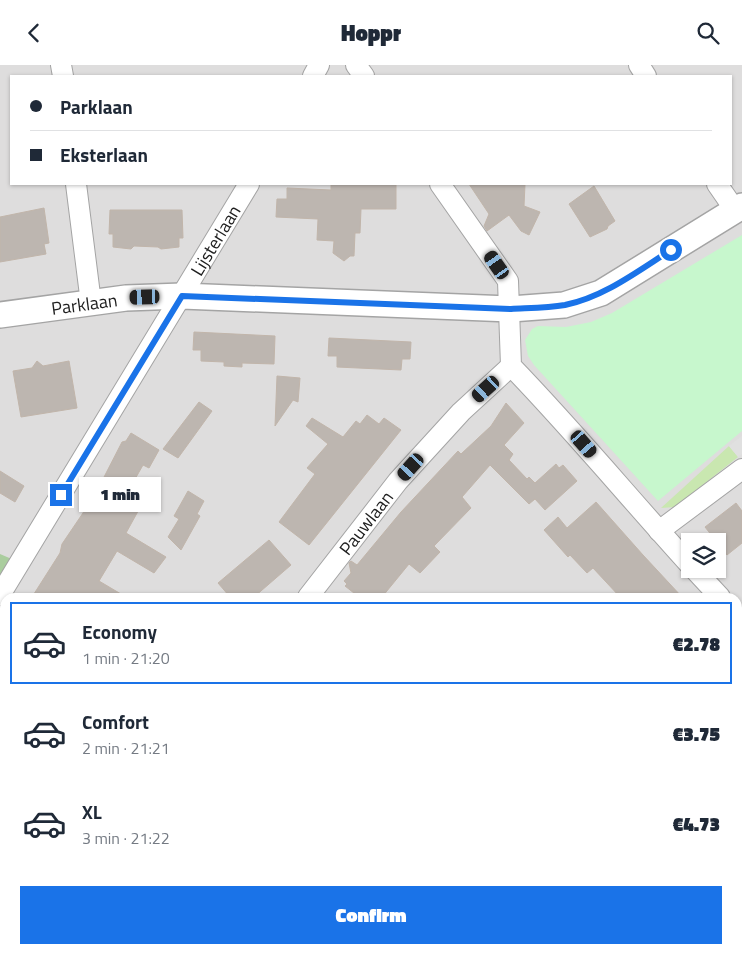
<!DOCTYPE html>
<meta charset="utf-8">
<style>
body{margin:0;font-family:"Titillium Web",sans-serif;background:#f2f2f3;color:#1f2937;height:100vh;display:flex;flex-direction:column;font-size:19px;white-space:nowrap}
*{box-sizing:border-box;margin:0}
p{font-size:16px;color:#747a83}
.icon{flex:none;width:28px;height:28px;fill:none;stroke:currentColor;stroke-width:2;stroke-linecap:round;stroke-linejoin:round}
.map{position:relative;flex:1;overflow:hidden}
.sheet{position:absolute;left:0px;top:528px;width:742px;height:361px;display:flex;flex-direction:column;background:#fff;border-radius:15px 15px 0 0;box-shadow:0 1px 4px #0004}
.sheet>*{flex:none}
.hud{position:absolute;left:10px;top:10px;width:722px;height:110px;border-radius:0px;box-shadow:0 1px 4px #0004;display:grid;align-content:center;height:110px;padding:0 20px;background:#fff}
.fabs{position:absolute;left:681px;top:468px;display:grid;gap:10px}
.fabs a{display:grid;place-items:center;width:45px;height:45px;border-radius:0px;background:#fff;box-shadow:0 1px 4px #0004;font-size:25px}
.end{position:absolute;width:22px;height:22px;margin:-11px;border:6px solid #1a73e8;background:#fff;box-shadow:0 0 0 2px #fff}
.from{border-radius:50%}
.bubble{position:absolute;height:35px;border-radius:0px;background:#fff;box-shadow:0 1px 4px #0004;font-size:16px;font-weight:800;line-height:35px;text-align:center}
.car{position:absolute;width:15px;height:30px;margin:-15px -8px;border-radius:6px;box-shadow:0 0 4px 1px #0007;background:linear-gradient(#222 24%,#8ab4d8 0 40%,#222 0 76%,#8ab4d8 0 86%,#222 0)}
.hud b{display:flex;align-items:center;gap:18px;height:48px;font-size:19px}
.hud b+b{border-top:1px solid #e0e1e3}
.hud i{width:12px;height:12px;background:#1f2937}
ul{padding:9px 0 0;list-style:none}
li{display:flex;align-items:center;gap:15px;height:82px;margin:0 10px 8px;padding:0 10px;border:2px solid transparent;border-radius:0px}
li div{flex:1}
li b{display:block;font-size:19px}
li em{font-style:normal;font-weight:800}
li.active{border-color:#1a73e8}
li>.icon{width:45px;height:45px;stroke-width:1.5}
.primary-button{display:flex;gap:10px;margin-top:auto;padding:10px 20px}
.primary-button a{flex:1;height:58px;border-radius:0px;background:#1a73e8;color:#fff;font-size:20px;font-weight:800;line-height:58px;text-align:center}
header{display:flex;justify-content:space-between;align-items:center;height:65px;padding:0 20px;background:#fff;font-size:22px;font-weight:800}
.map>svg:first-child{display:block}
</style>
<header><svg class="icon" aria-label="back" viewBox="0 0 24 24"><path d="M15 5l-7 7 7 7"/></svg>Hoppr<svg class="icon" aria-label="search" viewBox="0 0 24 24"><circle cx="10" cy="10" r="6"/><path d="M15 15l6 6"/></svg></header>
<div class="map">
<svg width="742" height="888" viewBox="0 0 742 888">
<rect width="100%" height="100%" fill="#f0ede7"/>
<path fill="#dedddd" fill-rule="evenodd" d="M0,0H742V888H0ZM11,11H731V119H11ZM690,476H718V504H690ZM5,532H738V884H5Z"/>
<path fill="#c9e7b0" d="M729,381L738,392L675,442L661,443Z"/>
<path fill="#aacd9e" d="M0,489L14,495L0,519Z"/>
<path fill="#c7f7cd" d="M742,170V366L658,436L534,300L528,291L525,275L532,264L538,261L566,262L591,257L612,248Z"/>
<path fill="#e0e0e0" d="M742,371V389L738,392L729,381Z"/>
<g fill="#bdb6b0" stroke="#c1b5aa">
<path d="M331,119H396V144H361L360,168H355L354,191H350L344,196L333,188L334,176L317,175L318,154L276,152L277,134H287V123L331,125Z"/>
<path d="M469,119H525L524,141L540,147L529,170L521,166L509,150L487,166L484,161L489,149Z"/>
<path d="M594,121L615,156L608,161L607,164L590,172L569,139Z"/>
<path d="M44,143L49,178L44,179L46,189L0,197V152Z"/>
<path d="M110,145H182L183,173H179V182L161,184L158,182L134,181L131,184L113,182V169H109Z"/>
<path d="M194,267L275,271L274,299L242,298V302L224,301V297L201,296V285H193Z"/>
<path d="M329,273L411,277L410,294H402L401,305L337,302V291H328Z"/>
<path d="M37,296L43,301L69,296L77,343L21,352L13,306L32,303Z"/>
<path d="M277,311L300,313L298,337L293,335L275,361Z"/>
<path d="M199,337L212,346L178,393L163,384Z"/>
<path d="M506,338L524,358L504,380L513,389L509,395L527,414L529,412L535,418L556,399L559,403L563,400L577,416L545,445L535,434L529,439L490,400L462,432L471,443L434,481L440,487L420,508L409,499L382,532H359L345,521L347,519L344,516L351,508L349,498L351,496L357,500L401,447L458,386L461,389L491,361Z"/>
<path d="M367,350L379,359L384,353L401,365L309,480L279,457L315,409L307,403L328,379L306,361L312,353L343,372L356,356L360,359Z"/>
<path d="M131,368L159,385L149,403L143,400L126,430L142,439L126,468L166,492L154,508L117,486L99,516L126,532H32L60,488L62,479L83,448L93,425L101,415L102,416L122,377L126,376Z"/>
<path d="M0,406L24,421L15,437L0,428Z"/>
<path d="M188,426L204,436L197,449L200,451L181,485L168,472L179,454L174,451Z"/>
<path d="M596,437L643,490L682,532H620L593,503L587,508L570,490L568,492L544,465L558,452L567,463Z"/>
<path d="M736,438L742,446V478L727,490L705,462Z"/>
<path d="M269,475L291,500L254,532H230L218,518Z"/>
</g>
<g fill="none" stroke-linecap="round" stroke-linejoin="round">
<defs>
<g id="minor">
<path d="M61,0L63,11"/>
<path d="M356,0L364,11"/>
<path d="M639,0L646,11"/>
<path d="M313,11L319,0"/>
<path d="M76,119L91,238"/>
<path d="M440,119L508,216L511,301C573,365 630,434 690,500"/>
<path d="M717,119L735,145"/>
<path d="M659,466L742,404"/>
<path d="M694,504L720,532"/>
<path id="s1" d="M0,530L249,119"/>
<path id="s2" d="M308,532L398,416L461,347L511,301"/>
<path d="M738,551L742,556"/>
<path d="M0,603L5,607"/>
<path d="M738,760L742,766"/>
<path d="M0,821L5,817"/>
<path d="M341,884L345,888"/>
<path d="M190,888L196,884"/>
</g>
<g id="tertiary">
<path id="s3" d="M0,250L126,233L182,231L511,244L564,240L601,228L742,141"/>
<path d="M738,646L742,642"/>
<path d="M461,888L466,884"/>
</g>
</defs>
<use href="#minor" stroke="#a4a4a4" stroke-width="22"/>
<use href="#tertiary" stroke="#a4a4a4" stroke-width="28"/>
<use href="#minor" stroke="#fff" stroke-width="20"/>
<use href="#tertiary" stroke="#fff" stroke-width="25"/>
</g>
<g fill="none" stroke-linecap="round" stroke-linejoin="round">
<path stroke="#1a73e8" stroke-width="6" d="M61,430L182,231L511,244C528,243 547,243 565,240C604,232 638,206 671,185"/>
</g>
<g text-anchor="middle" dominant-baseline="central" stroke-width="4" stroke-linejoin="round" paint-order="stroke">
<g font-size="18" fill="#202020" stroke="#fff">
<text stroke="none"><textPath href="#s1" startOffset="415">Lijsterlaan</textPath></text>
<text stroke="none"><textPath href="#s3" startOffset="85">Parklaan</textPath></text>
<text stroke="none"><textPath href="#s2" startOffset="94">Pauwlaan</textPath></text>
</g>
</g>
</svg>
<div class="fabs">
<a><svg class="icon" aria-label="layers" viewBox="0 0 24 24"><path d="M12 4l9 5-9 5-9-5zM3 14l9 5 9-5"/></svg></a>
</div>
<i class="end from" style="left:671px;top:185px"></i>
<i class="end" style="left:61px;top:430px"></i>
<div class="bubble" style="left:79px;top:412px;width:82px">1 min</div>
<i class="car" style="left:497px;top:200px;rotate:325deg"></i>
<i class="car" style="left:145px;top:232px;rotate:268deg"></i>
<i class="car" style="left:486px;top:324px;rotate:228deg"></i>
<i class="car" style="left:584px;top:379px;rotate:139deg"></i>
<i class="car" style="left:411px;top:402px;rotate:222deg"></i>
<div class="hud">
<b><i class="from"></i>Parklaan</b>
<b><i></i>Eksterlaan</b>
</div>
<section class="sheet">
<ul>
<li class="active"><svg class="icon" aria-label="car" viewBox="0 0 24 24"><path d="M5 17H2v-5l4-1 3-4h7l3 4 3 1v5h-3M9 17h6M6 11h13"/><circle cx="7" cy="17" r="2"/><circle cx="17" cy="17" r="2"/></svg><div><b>Economy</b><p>1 min · 21:20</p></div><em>€2.78</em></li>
<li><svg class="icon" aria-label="car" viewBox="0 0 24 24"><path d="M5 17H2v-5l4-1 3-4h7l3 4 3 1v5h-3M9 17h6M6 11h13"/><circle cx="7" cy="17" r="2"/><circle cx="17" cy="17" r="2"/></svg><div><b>Comfort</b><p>2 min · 21:21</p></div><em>€3.75</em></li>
<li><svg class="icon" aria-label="car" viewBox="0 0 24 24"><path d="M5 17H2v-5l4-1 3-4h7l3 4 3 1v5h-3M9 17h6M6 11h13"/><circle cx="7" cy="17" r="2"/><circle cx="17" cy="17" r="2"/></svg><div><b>XL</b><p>3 min · 21:22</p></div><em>€4.73</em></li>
</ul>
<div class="primary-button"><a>Confirm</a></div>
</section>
</div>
